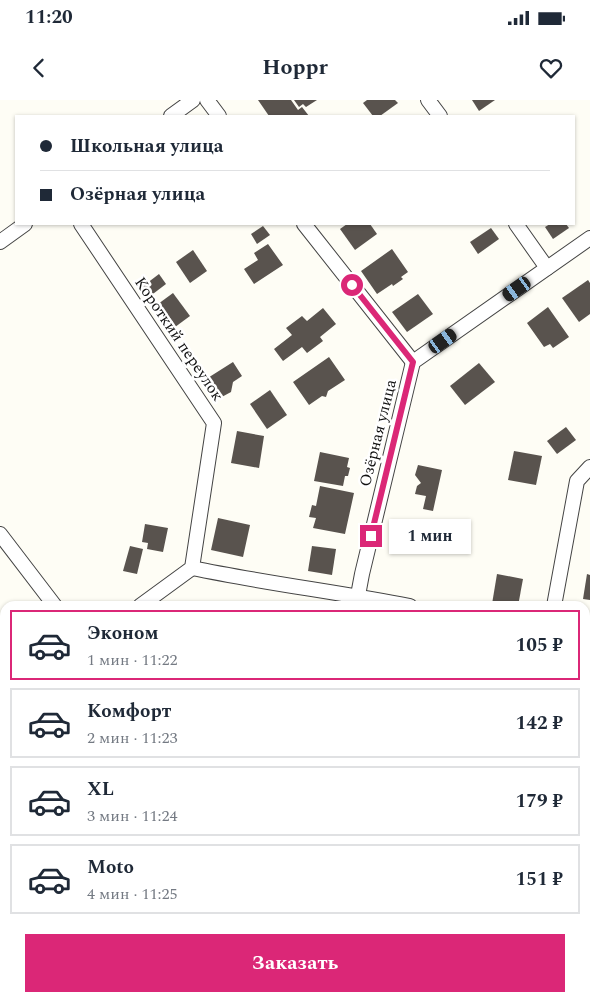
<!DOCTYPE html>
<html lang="ru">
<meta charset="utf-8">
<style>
body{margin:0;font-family:Spectral,serif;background:#f6f6f7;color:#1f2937;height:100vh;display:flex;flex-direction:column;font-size:19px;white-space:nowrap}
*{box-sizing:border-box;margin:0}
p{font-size:16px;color:#747a83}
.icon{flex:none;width:28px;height:28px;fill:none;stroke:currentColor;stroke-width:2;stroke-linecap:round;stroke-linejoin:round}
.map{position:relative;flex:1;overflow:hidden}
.details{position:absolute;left:0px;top:501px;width:590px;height:401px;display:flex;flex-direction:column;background:#fff;border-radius:15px 15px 0 0;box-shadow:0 1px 4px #0004}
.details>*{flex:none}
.banner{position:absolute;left:15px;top:15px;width:560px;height:110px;border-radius:0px;box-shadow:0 1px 4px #0004;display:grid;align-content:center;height:110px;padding:0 25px;background:#fff}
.end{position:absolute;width:22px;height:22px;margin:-11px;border:6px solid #db2777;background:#fff;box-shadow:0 0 0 2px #fff}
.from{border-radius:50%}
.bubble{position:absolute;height:35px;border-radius:0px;background:#fff;box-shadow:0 1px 4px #0004;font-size:16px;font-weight:700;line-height:35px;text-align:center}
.car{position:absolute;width:15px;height:30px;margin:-15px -8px;border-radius:6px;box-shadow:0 0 4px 1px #0007;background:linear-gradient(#222 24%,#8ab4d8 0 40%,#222 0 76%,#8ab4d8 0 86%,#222 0)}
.banner b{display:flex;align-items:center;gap:18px;height:48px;font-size:19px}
.banner b+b{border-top:1px solid #e0e1e3}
.banner i{width:12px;height:12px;background:#1f2937}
ul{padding:9px 0 0;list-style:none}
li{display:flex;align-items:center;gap:15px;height:70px;margin:0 10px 8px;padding:0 15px;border:2px solid #e0e1e3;border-radius:0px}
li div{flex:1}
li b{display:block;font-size:19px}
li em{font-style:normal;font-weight:700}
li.active{border-color:#db2777}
li>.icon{width:45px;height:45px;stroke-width:1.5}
.action{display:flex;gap:10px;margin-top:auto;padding:10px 25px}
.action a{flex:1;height:58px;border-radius:0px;background:#db2777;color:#fff;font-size:20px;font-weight:700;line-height:58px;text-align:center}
.status{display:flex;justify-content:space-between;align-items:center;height:35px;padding:0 25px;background:#fff;direction:ltr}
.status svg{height:14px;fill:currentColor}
header{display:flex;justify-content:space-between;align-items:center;height:65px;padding:0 25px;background:#fff;font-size:22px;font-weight:700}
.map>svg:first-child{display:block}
</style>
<div class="status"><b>11:20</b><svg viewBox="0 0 49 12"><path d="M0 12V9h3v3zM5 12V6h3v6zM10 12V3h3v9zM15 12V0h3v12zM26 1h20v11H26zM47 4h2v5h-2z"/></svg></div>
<header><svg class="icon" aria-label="back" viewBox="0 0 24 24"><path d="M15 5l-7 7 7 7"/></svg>Hoppr<svg class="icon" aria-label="heart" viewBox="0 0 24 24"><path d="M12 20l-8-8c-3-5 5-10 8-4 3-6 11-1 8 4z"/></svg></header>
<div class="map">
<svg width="590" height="902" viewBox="0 0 590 902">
<rect width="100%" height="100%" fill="#fefdf5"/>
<g fill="#59534e">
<path d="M258,0H291L298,10L302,7L309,16H269Z"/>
<path d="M294,0H317L306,7L303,4L299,7Z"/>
<path d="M367,0H395L398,3L380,16H373L363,3Z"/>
<path d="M472,0H495L479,11Z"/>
<path d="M347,124H370L377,134L355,150L340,129Z"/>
<path d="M550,124H566L569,128L553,139L545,127Z"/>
<path d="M263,126L270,135L257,144L251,134Z"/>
<path d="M491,128L499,139L478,154L470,142Z"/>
<path d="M268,144L283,165L254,184L244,169L258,160L254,153Z"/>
<path d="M392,149L408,172L401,177L403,179L393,186L392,184L377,194L361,171Z"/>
<path d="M193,150L207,171L190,183L176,162Z"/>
<path d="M159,174L166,184L145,200L138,190Z"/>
<path d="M588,180L590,183V214L579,222L562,198Z"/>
<path d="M173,193L190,216L171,230L154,207Z"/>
<path d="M418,194L433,214L407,232L392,212Z"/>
<path d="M548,207L569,237L553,248L550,244L544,247L527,223Z"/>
<path d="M323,208L336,224L320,237L323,241L307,253L302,247L283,261L274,249L292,235L286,228L302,216L307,221Z"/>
<path d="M329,257L345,280L328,291L326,297L322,296L309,305L293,282Z"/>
<path d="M233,262L242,276L233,282L231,292L218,299L213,296L203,281Z"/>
<path d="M479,263L495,282L465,305L450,286Z"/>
<path d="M270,290L287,315L267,329L250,304Z"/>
<path d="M566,327L576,340L557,354L547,341Z"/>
<path d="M237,331L264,336L259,368L231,363Z"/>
<path d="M514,351L542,356L536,385L508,380Z"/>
<path d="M320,352L349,358L347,367L350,368L348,376H345L343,386L314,381Z"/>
<path d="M418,365L442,370L433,411L423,409L426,396L415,394L417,386L421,383L415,375Z"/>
<path d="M320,386L354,393L345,434L313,428L316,418L309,417L312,405L316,406Z"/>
<path d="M218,418L250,425L243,457L211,450Z"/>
<path d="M145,424L168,428L163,452L147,449L148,443L142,442Z"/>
<path d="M130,446L143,449L137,474L123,471Z"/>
<path d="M312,446L336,449L332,475L308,471Z"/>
<path d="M497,474L523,479L518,506L492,504Z"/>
<path d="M587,474L590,475V500L583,499Z"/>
<path d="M585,553L590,554V579L585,578Z"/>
<path d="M585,582L590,583V615L587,614L586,619Z"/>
<path d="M590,771V803L585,807V774Z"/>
<path d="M112,898H122L125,902H106Z"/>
<path d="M428,898H457L455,902H430Z"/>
</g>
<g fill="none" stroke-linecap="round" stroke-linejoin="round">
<defs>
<g id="minor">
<path d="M207,0L219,16"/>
<path d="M428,0L440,16"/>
<path d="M171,16L193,0"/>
<path d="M81,124L214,323L192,468L140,506"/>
<path d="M304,124L413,262"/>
<path d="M516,124L547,168"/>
<path d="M0,142L25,124"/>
<path d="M0,434L55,506"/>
<path d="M192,468C264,483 338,492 410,506"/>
<path d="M356,506L362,474L413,262L590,138"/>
<path d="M554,506L577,381L590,367"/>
<path d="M585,528L590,529"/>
<path d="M585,856L590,863"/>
<path d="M330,898L334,902"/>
<path d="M404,898L407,902"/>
<path d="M72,902L79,898"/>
</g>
</defs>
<use href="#minor" stroke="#444" stroke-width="16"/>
<use href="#minor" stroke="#fff" stroke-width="14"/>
</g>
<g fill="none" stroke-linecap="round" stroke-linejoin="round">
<path stroke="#db2777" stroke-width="6" d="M352,185L413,262L371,436"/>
</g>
<g text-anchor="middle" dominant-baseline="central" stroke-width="5" stroke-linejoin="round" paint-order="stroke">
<g font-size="16" fill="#111" stroke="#fff">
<text transform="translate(179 239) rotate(56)">Короткий переулок</text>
<text transform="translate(378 333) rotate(-76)">Озёрная улица</text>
</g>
</g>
</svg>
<i class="end from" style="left:352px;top:185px"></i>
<i class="end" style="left:371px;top:436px"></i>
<div class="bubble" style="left:389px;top:419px;width:82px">1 мин</div>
<i class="car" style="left:517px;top:189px;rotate:235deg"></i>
<i class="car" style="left:443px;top:241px;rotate:55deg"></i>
<div class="banner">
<b><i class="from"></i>Школьная улица</b>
<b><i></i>Озёрная улица</b>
</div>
<section class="details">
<ul>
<li class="active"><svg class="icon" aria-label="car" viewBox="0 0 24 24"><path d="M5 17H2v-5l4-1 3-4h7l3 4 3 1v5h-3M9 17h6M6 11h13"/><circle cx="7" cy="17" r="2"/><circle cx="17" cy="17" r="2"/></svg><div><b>Эконом</b><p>1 мин · 11:22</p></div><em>105 ₽</em></li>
<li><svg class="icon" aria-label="car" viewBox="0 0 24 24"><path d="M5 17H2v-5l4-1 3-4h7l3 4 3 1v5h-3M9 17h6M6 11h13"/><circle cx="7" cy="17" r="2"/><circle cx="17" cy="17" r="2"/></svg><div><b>Комфорт</b><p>2 мин · 11:23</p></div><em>142 ₽</em></li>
<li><svg class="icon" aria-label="car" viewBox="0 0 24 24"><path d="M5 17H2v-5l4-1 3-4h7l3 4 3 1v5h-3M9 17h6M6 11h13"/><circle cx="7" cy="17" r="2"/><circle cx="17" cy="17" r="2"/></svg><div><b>XL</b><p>3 мин · 11:24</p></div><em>179 ₽</em></li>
<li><svg class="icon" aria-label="car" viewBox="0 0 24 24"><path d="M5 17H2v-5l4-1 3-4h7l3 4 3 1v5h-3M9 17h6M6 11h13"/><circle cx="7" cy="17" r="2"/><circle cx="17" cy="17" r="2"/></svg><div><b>Moto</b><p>4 мин · 11:25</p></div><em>151 ₽</em></li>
</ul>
<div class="action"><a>Заказать</a></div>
</section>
</div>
